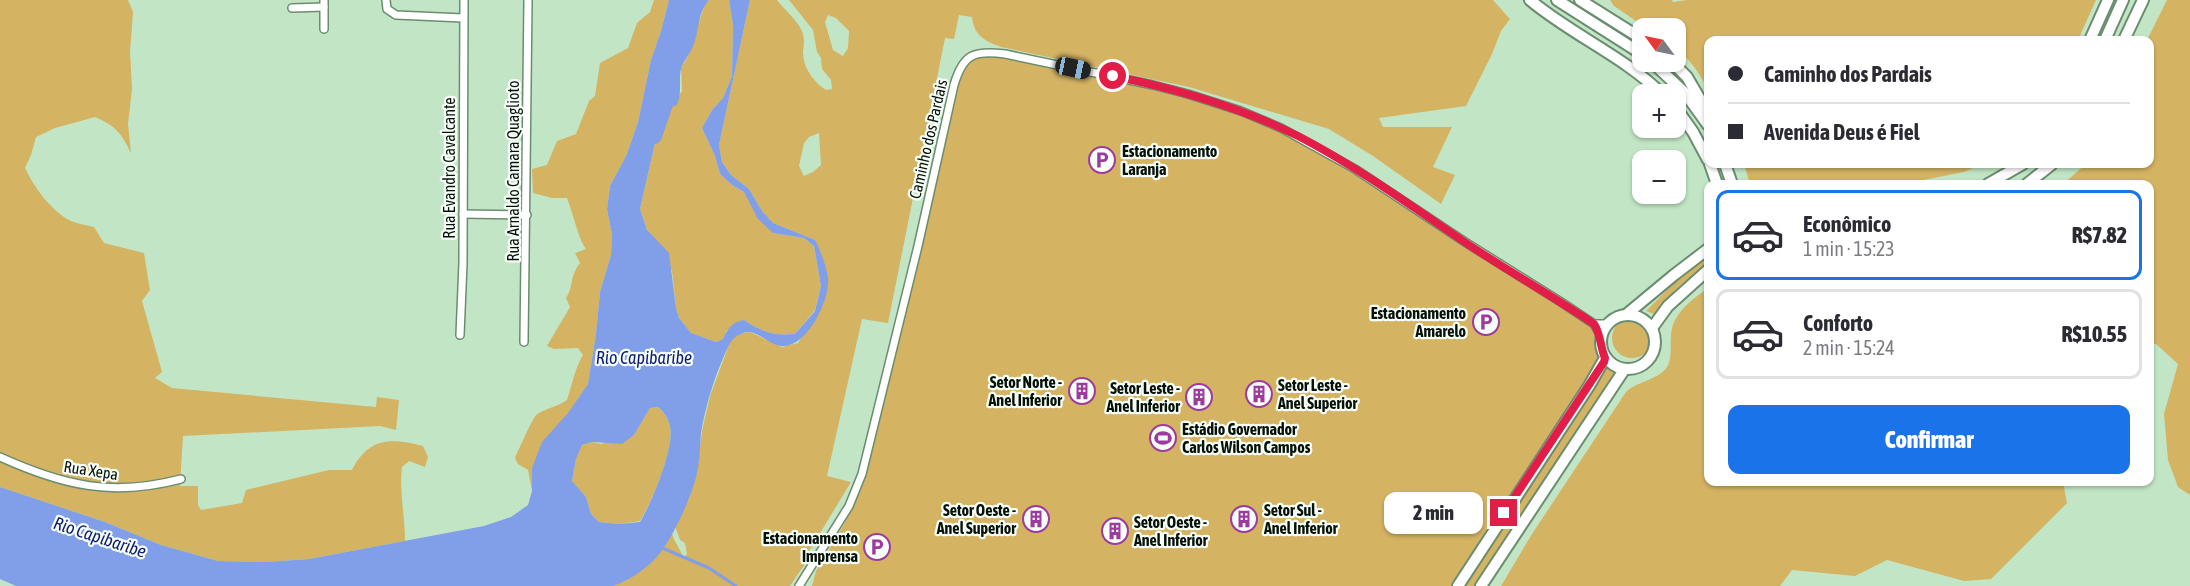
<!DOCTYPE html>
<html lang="pt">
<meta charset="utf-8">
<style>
body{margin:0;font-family:"Asap Condensed",sans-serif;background:#f7f7f7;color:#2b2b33;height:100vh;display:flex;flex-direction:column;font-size:22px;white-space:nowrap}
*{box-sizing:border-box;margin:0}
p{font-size:20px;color:#7c7c81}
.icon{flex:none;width:33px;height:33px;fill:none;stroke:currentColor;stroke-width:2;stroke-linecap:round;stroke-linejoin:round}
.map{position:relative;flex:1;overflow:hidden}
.drawer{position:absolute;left:1704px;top:180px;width:450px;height:306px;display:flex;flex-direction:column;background:#fff;border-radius:12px;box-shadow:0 2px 4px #0004}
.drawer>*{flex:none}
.hud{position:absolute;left:1704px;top:36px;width:450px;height:132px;border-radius:12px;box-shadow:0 2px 4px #0004;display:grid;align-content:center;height:132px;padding:0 24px;background:#fff}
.needle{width:39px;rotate:303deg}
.fabs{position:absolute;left:1632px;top:18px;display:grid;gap:12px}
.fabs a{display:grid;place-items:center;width:54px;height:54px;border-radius:12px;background:#fff;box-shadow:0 2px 4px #0004;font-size:30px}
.end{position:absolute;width:27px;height:27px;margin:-14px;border:8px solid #e11d48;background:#fff;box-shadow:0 0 0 3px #fff}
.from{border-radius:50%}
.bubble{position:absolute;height:42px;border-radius:12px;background:#fff;box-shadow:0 2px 4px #0004;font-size:20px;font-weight:800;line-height:42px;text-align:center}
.car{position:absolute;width:18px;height:36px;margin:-18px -9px;border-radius:8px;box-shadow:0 0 4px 2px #0007;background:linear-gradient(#222 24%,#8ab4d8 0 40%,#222 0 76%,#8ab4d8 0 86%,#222 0)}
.hud b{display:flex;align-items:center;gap:21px;height:57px;font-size:22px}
.hud b+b{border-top:2px solid #e1e1e2}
.hud i{width:15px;height:15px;background:#2b2b33}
ul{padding:10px 0 0;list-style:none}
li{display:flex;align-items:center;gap:18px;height:90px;margin:0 12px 9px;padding:0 12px;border:3px solid #e1e1e2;border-radius:12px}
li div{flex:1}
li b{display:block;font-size:22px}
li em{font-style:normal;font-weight:800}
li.active{border-color:#1a73e8}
li>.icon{width:54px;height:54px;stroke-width:1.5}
.action{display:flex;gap:12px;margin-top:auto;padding:12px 24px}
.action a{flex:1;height:69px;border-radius:12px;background:#1a73e8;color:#fff;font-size:24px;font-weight:800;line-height:69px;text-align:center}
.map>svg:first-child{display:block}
</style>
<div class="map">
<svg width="2190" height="586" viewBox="0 0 2190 586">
<rect width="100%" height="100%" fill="#c2e6c5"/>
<g fill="#d4b363" fill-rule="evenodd">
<path d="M0,0H128L133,12L130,52L132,89L128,124L131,153C121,132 115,126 95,117L55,128L36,137L31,155L25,168C34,187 51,211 71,221C78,224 87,225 94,227L104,243L144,253L150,290L142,301L162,372L155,378L172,388L376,407L377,397L399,400L396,430L380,426L183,436L180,486H198V505L201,510L242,503L246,490L329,470H352C369,437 391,438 423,446L428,457L425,467L409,461L402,467C399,491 405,516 405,541L309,559L265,562L218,561L161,545L105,522L0,487Z"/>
<path d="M654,0H669L661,31L651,60L638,122L627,154L610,186L607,209L612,235L611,255L600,292L596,334L588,384L532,468V491L528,470L518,464L515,458C517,453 533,418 536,415C545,408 558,407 567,400C572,385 575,368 583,355L578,348L554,349L547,346L570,307L566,298C574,286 569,277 580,263L575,253L586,249C578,238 573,213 567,198H552L533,193L532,169L547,165L557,141L576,134L589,101L595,96L600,63L628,48L637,23L650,12Z"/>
<path d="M709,0H729L733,25L732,76L723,98L712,110L702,128L715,156L720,174L732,185L744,192L773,233L804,238L814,246L821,286L815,310L795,334C772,336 763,332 744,320L727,330L723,339L716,342L691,333L679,318L676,308L672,271L647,230L640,209L655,143L662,131L661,112L665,105L671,106L682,91L681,68L688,56L705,4Z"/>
<path d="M750,0H777C785,10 795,18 801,29C805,37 804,44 803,52C803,68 814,82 826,90L832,89L831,80L822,69L821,58L817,52L813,30L789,0H1493L1510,19L1501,31L1492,54L1466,106L1379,118L1383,127H1452L1433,167L1455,175L1441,204L1373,156L1329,129L1189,87L1001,47C984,41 974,35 972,17L959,15L954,39L945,38L888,323L862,319L827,476L851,482L805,558L807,561L790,586H613C642,575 656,557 672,532C673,542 681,548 683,558L687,554L685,543L680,540L675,526L689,498L697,472L702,431L710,396L730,342L738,334L750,332L782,347L798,343L824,302L815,240L773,223L762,211L749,189L731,175L722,162L719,145ZM828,15L836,18L849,31L848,48L843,56L833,50L825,22ZM819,133L821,165L813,172L804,176L799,166L804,143L809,137Z"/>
<path d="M1610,0H1672L1673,2L1687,0H2096L2078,40H1708V90C1700,74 1691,60 1676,49V28H1646L1614,6Z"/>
<path d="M2167,0H2190V495L2178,487L2168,460L2164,414L2178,364L2156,344H2150V184H2063L2086,164H2150V40H2147Z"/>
<path d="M987,52L1188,94L1299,136L1594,324L1601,336L1603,362L1458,586H812L816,571L846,521L867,469L898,323L962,63Z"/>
<path d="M1744,164H1982L1964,172L1903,184H1750Z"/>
<path d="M1708,256V263L1678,287L1654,314L1646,311L1675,282Z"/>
<path d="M1708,288V482H2063L2067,503L1991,579L1964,581L1887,560L1855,576L1792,570L1780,586H1501L1532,534L1626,392C1637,381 1662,379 1668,365C1672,357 1670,346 1671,337C1671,315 1691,300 1708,288Z"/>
<circle cx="1632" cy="338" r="20"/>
<path d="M1609,363L1620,370L1477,586H1466L1495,537Z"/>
<path d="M658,407C664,413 669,419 670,427C675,448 651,503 640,521L619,524L599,522L591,514L586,497L572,481L576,459L582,445L592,442L601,444L634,435L650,408Z"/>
</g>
<path fill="#819ee9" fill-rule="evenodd" d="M669,0H709C698,12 699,30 694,44C691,53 683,61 681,69C678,83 683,93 676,106L665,105L661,112L664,121L662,131L655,143L640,209L647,230L669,253L676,308L679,318L691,333L716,342L723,339C728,328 732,322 744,320C763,332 772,336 795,334L815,311L821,286L814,246L804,238L773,233L758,219L744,192L732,185L720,174L715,156L702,128L712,110L723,98L732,76L733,25L729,0H750L719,145L722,162L731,175L749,189L762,211L773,223L815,240C821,251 826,266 828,278C830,300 808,345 784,346C772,347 762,334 750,332C742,331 732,338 729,345C716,372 706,403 701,433C700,446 700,460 697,473C692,497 671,542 655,559C643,571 628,581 613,586H16L0,579V487L105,522L161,545L218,561L265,562L309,559L484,526L511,517L528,505L532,491V468L542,442L568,413L588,384L596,334L600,292L611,255L612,235L607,209L610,186L627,154L638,122L651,60L661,31ZM658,407C664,412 669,419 670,427C675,447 651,504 640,522L619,524L599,522L591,514L586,497L572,481L576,459L582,445L592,442L622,444L634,435L650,408Z"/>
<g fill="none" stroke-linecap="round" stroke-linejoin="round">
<path stroke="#819ee9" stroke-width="3" d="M660,547L709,568L736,586"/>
<path stroke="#819ee9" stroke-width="16" d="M654,136L672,84"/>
<defs>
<g id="street">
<path d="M324,0V29"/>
<path d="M386,0L387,9L396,15L463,18"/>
<path d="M292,8L324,7"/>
<path d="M463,214L527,215"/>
<path d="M1594,324H1607"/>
<path d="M460,335L463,263L464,0"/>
<path d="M524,342L528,0"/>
<path d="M0,457C64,486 113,497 181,479"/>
<path d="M799,586L849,506L862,474L918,246L954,85C963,54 974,50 1005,54L1153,85L1188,94L1241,111L1281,128L1355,169L1465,242L1561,302L1594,324L1601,336"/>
</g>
<g id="secondary">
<path d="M1530,0C1572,35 1623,56 1662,94"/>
<path d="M1557,0L1642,54"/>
<path d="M1580,0L1642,39"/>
<path d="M2090,40L2108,0"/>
<path d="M2105,40L2123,0"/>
<path d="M2124,40L2143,0"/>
<path d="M1652,62L1685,93L1708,125"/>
<path d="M1672,62L1687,77L1708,113"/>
<path d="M1676,108L1693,132L1708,160"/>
<path d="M1710,164L1717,184"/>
<path d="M1725,164L1732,184"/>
<path d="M1988,184L2023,164"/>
<path d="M2027,184L2052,164"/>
<path d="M1627,314L1674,275L1708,249"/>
<circle cx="1628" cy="342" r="27"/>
<path d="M1652,328L1668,306L1708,270"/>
<path d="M1458,586L1589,386L1605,358"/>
<path d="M1481,586L1624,370"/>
</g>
</defs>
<use href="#street" stroke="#6b8d6f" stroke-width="10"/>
<use href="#secondary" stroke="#6b8d6f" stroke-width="14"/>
<use href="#street" stroke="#fff" stroke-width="7"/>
<use href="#secondary" stroke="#fff" stroke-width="10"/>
</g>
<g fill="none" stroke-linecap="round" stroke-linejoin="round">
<path stroke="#e11d48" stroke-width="8" d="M1113,76C1177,89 1240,107 1298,136C1356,166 1410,205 1463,241C1506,270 1551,295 1594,324C1601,335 1600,346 1605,358L1604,362L1504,513"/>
</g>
<defs>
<symbol id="parking-ring" viewBox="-11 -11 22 22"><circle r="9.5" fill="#f7fef7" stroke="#9e3a9f" stroke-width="1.5"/><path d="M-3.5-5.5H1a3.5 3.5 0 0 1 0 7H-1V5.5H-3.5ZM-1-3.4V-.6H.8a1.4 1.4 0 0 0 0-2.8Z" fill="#9e3a9f"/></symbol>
<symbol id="building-ring" viewBox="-11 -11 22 22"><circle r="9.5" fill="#f7fef7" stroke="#9e3a9f" stroke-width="1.5"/><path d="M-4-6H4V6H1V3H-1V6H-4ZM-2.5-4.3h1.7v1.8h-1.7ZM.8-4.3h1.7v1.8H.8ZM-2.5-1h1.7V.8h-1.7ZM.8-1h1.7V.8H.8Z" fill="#9e3a9f"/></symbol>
<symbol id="stadium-ring" viewBox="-11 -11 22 22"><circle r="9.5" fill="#f7fef7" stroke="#9e3a9f" stroke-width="1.5"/><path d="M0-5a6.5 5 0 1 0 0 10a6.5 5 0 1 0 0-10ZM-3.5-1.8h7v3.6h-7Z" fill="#9e3a9f"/></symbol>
</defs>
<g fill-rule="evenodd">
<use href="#parking-ring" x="1087" y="145" width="30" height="30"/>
<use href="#parking-ring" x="1471" y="307" width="30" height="30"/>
<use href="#building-ring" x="1067" y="376" width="30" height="30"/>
<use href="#building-ring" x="1244" y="379" width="30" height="30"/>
<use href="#building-ring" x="1184" y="382" width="30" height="30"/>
<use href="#stadium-ring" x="1148" y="423" width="30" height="30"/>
<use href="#building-ring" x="1021" y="504" width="30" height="30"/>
<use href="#building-ring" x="1229" y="504" width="30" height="30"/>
<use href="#building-ring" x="1100" y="516" width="30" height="30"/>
<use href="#parking-ring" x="862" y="532" width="30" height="30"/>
</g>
<g text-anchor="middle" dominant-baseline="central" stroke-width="4.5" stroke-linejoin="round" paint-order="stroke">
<g font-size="16" fill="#061208" stroke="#f7fef7">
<text transform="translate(928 139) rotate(-77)">Caminho dos Pardais</text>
<text transform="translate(449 168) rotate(-90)">Rua Evandro Cavalcante</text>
<text transform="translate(513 171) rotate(-90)">Rua Arnaldo Camara Quaglioto</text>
<text transform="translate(91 470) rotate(9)">Rua Xepa</text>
</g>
<g font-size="16" font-weight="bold" fill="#061208" stroke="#f7fef7" text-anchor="start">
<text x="1122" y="151">Estacionamento<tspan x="1122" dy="18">Laranja</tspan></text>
<text x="1466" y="313" text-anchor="end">Estacionamento<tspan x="1466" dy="18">Amarelo</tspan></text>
<text x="1062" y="382" text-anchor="end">Setor Norte -<tspan x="1062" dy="18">Anel Inferior</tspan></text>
<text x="1278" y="385">Setor Leste -<tspan x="1278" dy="18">Anel Superior</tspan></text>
<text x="1180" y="388" text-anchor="end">Setor Leste -<tspan x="1180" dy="18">Anel Inferior</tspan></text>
<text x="1182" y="429">Estádio Governador<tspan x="1182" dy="18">Carlos Wilson Campos</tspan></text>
<text x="1016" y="510" text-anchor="end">Setor Oeste -<tspan x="1016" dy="18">Anel Superior</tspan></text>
<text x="1264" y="510">Setor Sul -<tspan x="1264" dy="18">Anel Inferior</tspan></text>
<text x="1134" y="522">Setor Oeste -<tspan x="1134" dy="18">Anel Inferior</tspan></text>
<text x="858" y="538" text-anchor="end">Estacionamento<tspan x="858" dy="18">Imprensa</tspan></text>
</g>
<g font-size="18" font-style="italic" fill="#0e1d72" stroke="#f7fef7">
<text x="644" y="357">Rio Capibaribe</text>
<text transform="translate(100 537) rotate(18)">Rio Capibaribe</text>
</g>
</g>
</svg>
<div class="fabs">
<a><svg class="needle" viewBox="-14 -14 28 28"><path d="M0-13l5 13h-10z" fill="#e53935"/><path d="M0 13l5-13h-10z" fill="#7c7c81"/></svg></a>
<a>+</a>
<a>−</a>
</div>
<i class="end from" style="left:1113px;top:76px"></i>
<i class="end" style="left:1504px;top:513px"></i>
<div class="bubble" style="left:1384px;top:492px;width:99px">2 min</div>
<i class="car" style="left:1073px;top:68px;rotate:102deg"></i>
<div class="hud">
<b><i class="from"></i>Caminho dos Pardais</b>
<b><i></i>Avenida Deus é Fiel</b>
</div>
<section class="drawer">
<ul>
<li class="active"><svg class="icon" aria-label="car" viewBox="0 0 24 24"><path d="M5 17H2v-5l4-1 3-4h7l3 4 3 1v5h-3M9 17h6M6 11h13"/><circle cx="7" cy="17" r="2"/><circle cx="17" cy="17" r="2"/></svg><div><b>Econômico</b><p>1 min · 15:23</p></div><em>R$7.82</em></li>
<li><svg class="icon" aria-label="car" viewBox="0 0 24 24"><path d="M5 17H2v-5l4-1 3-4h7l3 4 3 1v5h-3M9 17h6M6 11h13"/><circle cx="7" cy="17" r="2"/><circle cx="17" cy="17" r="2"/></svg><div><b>Conforto</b><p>2 min · 15:24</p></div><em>R$10.55</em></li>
</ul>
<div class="action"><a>Confirmar</a></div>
</section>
</div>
